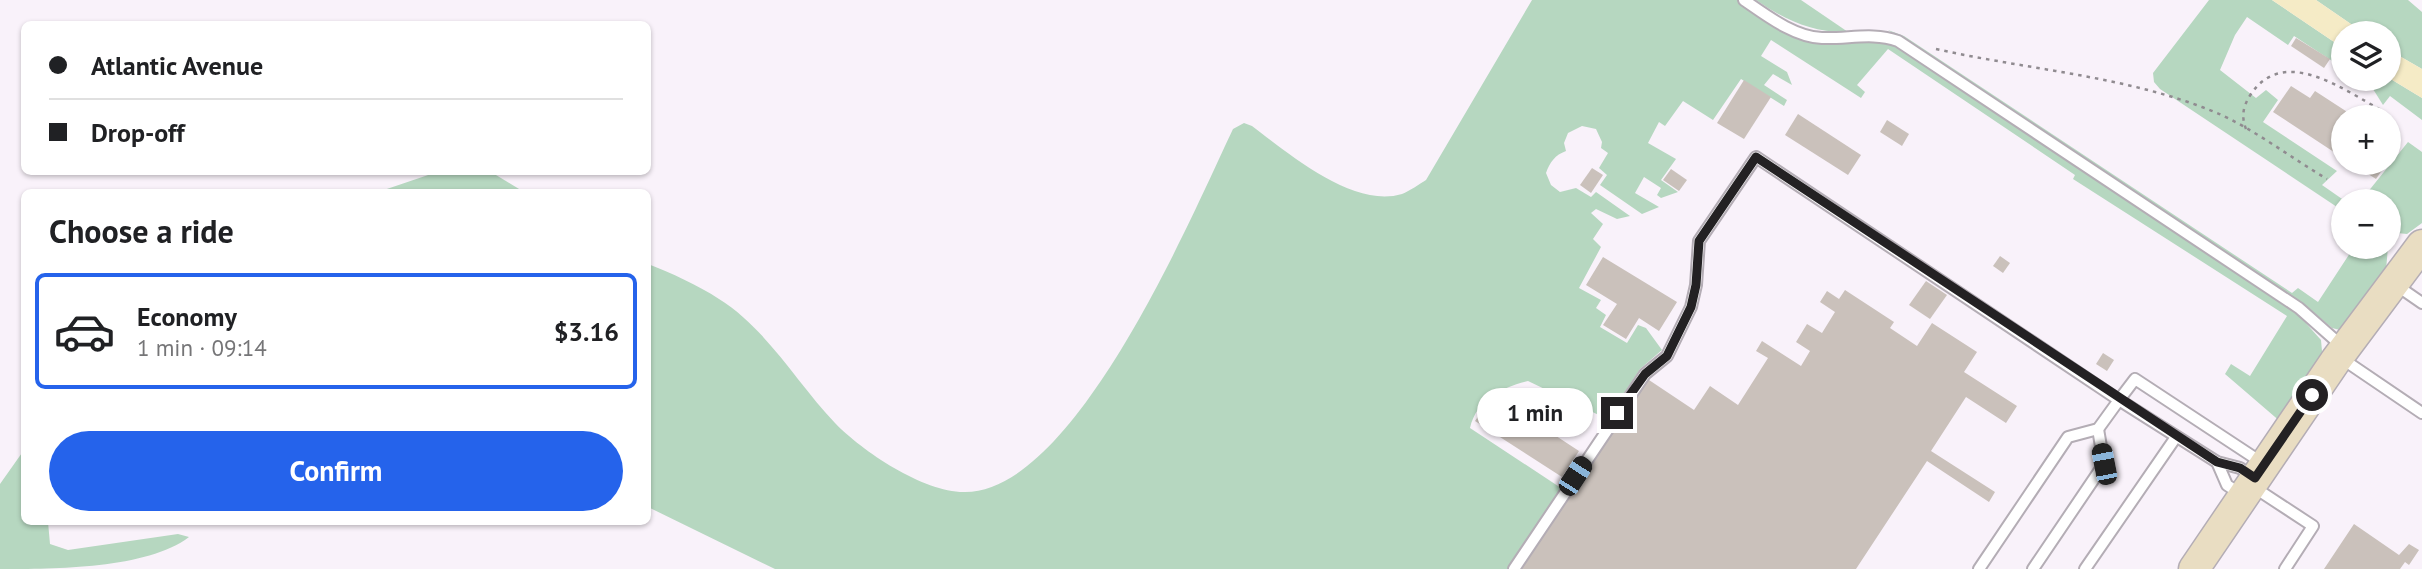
<!DOCTYPE html>
<meta charset="utf-8">
<style>
body{margin:0;font-family:"PT Sans",sans-serif;background:#f6f6f6;color:#202124;height:100vh;display:flex;flex-direction:column;font-size:26px;white-space:nowrap}
*{box-sizing:border-box;margin:0}
p{font-size:23px;color:#757577}
.icon{flex:none;width:38px;height:38px;fill:none;stroke:currentColor;stroke-width:2;stroke-linecap:round;stroke-linejoin:round}
.map{position:relative;flex:1;overflow:hidden}
.panel{position:absolute;left:21px;top:189px;width:630px;height:336px;display:flex;flex-direction:column;background:#fff;border-radius:10px;box-shadow:0 2px 5px #0004}
.panel>*{flex:none}
.hud{position:absolute;left:21px;top:21px;width:630px;height:154px;border-radius:10px;box-shadow:0 2px 5px #0004;display:grid;align-content:center;height:154px;padding:0 28px;background:#fff}
.buttons{position:absolute;left:2331px;top:21px;display:grid;gap:14px}
.buttons a{display:grid;place-items:center;width:70px;height:70px;border-radius:50%;background:#fff;box-shadow:0 2px 5px #0004;font-size:35px}
.end{position:absolute;width:32px;height:32px;margin:-16px;border:9px solid #232123;background:#fff;box-shadow:0 0 0 4px #fff}
.from{border-radius:50%}
.bubble{position:absolute;height:49px;border-radius:24px;background:#fff;box-shadow:0 2px 5px #0004;font-size:23px;font-weight:700;line-height:49px;text-align:center}
.car{position:absolute;width:21px;height:42px;margin:-21px -10px;border-radius:9px;box-shadow:0 0 5px 2px #0007;background:linear-gradient(#222 24%,#8ab4d8 0 40%,#222 0 76%,#8ab4d8 0 86%,#222 0)}
.hud b{display:flex;align-items:center;gap:24px;height:66px;font-size:26px}
.hud b+b{border-top:2px solid #e0e0e0}
.hud i{width:18px;height:18px;background:#202124}
ul{padding:0;list-style:none}
li{display:flex;align-items:center;gap:21px;height:116px;margin:0 14px 10px;padding:0 14px;border:4px solid transparent;border-radius:10px}
li div{flex:1}
li b{display:block;font-size:26px}
li em{font-style:normal;font-weight:700}
li.on{border-color:#2563eb}
li>.icon{width:63px;height:63px;stroke-width:1.5}
h2{padding:0 28px;font-size:32px;line-height:84px}
.action{display:flex;gap:14px;margin-top:auto;padding:14px 28px}
.action a{flex:1;height:80px;border-radius:42px;background:#2563eb;color:#fff;font-size:28px;font-weight:700;line-height:80px;text-align:center}
.map>svg:first-child{display:block}
</style>
<div class="map">
<svg width="2422" height="569" viewBox="0 0 2422 569">
<rect width="100%" height="100%" fill="#f9f2fa"/>
<g fill="#b6d7c0">
<path d="M1532,0H1737L1799,39L1815,42L1876,41L1894,45L2295,311L2321,340L2323,362L2282,423L2225,374L2231,364L2250,376L2287,316L2073,179L2075,175L1888,49L1857,85L1865,92L1861,98L1771,40L1761,56L1787,72L1792,85L1773,74L1764,85L1787,100L1784,106L1741,79L1713,120L1683,101L1665,126L1659,122L1648,143L1676,159L1661,180L1678,192L1661,198L1657,195L1661,188L1644,177L1635,193L1659,207L1642,214L1600,185L1607,175L1599,168L1608,153L1601,148L1602,142L1596,129L1582,126L1568,133L1564,143L1566,151C1555,155 1550,162 1546,173L1551,185L1560,192L1576,188L1591,197L1596,192L1630,216L1617,219L1596,209L1591,213L1603,224L1593,239L1601,247L1579,288L1601,300L1596,308L1606,315L1600,327L1627,343L1638,325L1646,328L1662,350L1640,369L1607,419L1528,381C1501,388 1477,399 1470,428L1561,488L1507,569H775L648,507V264C671,273 698,285 719,299C766,328 797,383 835,423C862,451 923,492 964,492C1075,494 1192,215 1233,129L1244,123L1252,126C1288,153 1353,209 1402,194C1410,191 1419,184 1426,180Z"/>
<path d="M1756,0H1801L1848,32C1812,33 1785,20 1756,0Z"/>
<path d="M2209,0H2272L2343,48V68L2294,36L2288,45L2247,17L2235,35L2220,70L2256,98L2266,90L2278,100L2263,122L2337,171L2322,185L2345,201L2343,211L2160,89L2154,82L2153,73Z"/>
<path d="M2316,0H2408L2422,12V69L2389,50V33H2364Z"/>
<path d="M1888,30L1904,36L2292,293L2298,288L2318,302L2354,247H2388L2386,270L2340,330L2332,328L2304,304Z"/>
<path d="M2389,78L2422,98V120L2390,96L2383,105L2373,89L2359,79Z"/>
<path d="M2408,142L2422,152V223L2407,234L2397,233L2389,222V201H2373L2367,193Z"/>
<path d="M437,172H491L524,192H378Z"/>
<path d="M24,450V522H48L50,544L68,550L178,534L189,537C147,569 55,569 0,569V484Z"/>
</g>
<g fill="#f5ebc6">
<path d="M2272,0H2316L2364,33H2343V48Z"/>
<path d="M2389,50L2422,69V98L2389,78Z"/>
</g>
<g fill="#cac1bb">
<path d="M2296,38L2330,59L2324,68L2291,46Z"/>
<path d="M1744,80L1771,97L1744,139L1717,123Z"/>
<path d="M2291,86L2310,98L2315,91L2355,117H2343V158L2273,112Z"/>
<path d="M1798,114L1861,155L1848,175L1785,135Z"/>
<path d="M1887,120L1909,134L1902,146L1880,132Z"/>
<path d="M2351,163H2387L2376,179Z"/>
<path d="M1592,168L1603,175L1591,193L1580,185Z"/>
<path d="M1671,169L1687,180L1679,191L1663,180Z"/>
<path d="M2000,256L2010,263L2003,273L1993,266Z"/>
<path d="M1603,257L1677,302L1659,331L1639,318L1626,339L1603,325L1617,304L1586,285Z"/>
<path d="M1926,281L1947,295L1930,319L1909,305Z"/>
<path d="M1845,290L1894,322L1890,328L1917,346L1932,323L1977,352L1964,372L2017,406L2006,423L1966,397L1931,451L1995,492L1989,502L1927,461L1856,569H1521L1646,378L1694,410L1710,386L1738,405L1768,358L1756,351L1762,341L1801,366L1810,351L1796,342L1807,324L1822,333L1835,312L1820,302L1827,291L1839,299Z"/>
<path d="M2103,353L2114,360L2107,371L2096,364Z"/>
<path d="M1501,400L1579,451L1562,477L1475,421L1485,406L1494,412Z"/>
<path d="M2354,524L2399,555L2409,544L2419,550L2409,565L2405,562L2400,569H2324Z"/>
</g>
<g fill="none" stroke-linecap="round" stroke-linejoin="round">
<defs>
<g id="lane">
<path d="M1744,0C1766,15 1794,37 1822,38C1849,39 1873,32 1898,41L2299,308L2343,347"/>
<path d="M2396,285L2422,303"/>
<path d="M2341,358L2422,413"/>
<path d="M2217,462L2227,485L2242,495"/>
<path d="M2253,477L2240,468L2217,462L2119,400L2135,379L2264,464"/>
<path d="M2252,486L2313,526L2285,569"/>
<path d="M1514,569L1645,374L1667,356L1691,307L1696,285L1699,241L1756,157L2119,400L2098,429L2068,437L1979,569"/>
<path d="M2033,569L2104,464L2098,429"/>
<path d="M2085,569L2176,437"/>
</g>
<path id="secondary" d="M2194,569L2336,360L2422,245"/>
</defs>
<use href="#lane" stroke="#b4adb5" stroke-width="14"/>
<use href="#secondary" stroke="#b4adb5" stroke-width="33"/>
<g stroke="#908b90" stroke-width="2.5" stroke-dasharray="3.5 5" stroke-linecap="butt">
<path d="M1936,49C2029,70 2129,76 2217,113C2252,128 2293,159 2327,179"/>
<path d="M2246,129C2241,116 2243,106 2251,94C2284,45 2344,90 2381,110"/>
</g>
<use href="#lane" stroke="#fff" stroke-width="10"/>
<use href="#secondary" stroke="#e9ddc2" stroke-width="30"/>
</g>
<g fill="none" stroke-linecap="round" stroke-linejoin="round">
<path stroke="#232123" stroke-width="9" d="M1617,413L1645,374L1667,356L1691,307L1696,285L1699,241L1756,157L2217,462L2240,468L2255,478L2312,395"/>
</g>
</svg>
<div class="buttons">
<a><svg class="icon" aria-label="layers" viewBox="0 0 24 24"><path d="M12 4l9 5-9 5-9-5zM3 14l9 5 9-5"/></svg></a>
<a>+</a>
<a>−</a>
</div>
<i class="end from" style="left:2312px;top:395px"></i>
<i class="end" style="left:1617px;top:413px"></i>
<div class="bubble" style="left:1477px;top:388px;width:116px">1 min</div>
<i class="car" style="left:2104px;top:464px;rotate:349deg"></i>
<i class="car" style="left:1575px;top:476px;rotate:33deg"></i>
<div class="hud">
<b><i class="from"></i>Atlantic Avenue</b>
<b><i></i>Drop-off</b>
</div>
<section class="panel">
<h2>Choose a ride</h2>
<ul>
<li class="on"><svg class="icon" aria-label="car" viewBox="0 0 24 24"><path d="M5 17H2v-5l4-1 3-4h7l3 4 3 1v5h-3M9 17h6M6 11h13"/><circle cx="7" cy="17" r="2"/><circle cx="17" cy="17" r="2"/></svg><div><b>Economy</b><p>1 min · 09:14</p></div><em>$3.16</em></li>
</ul>
<div class="action"><a>Confirm</a></div>
</section>
</div>
